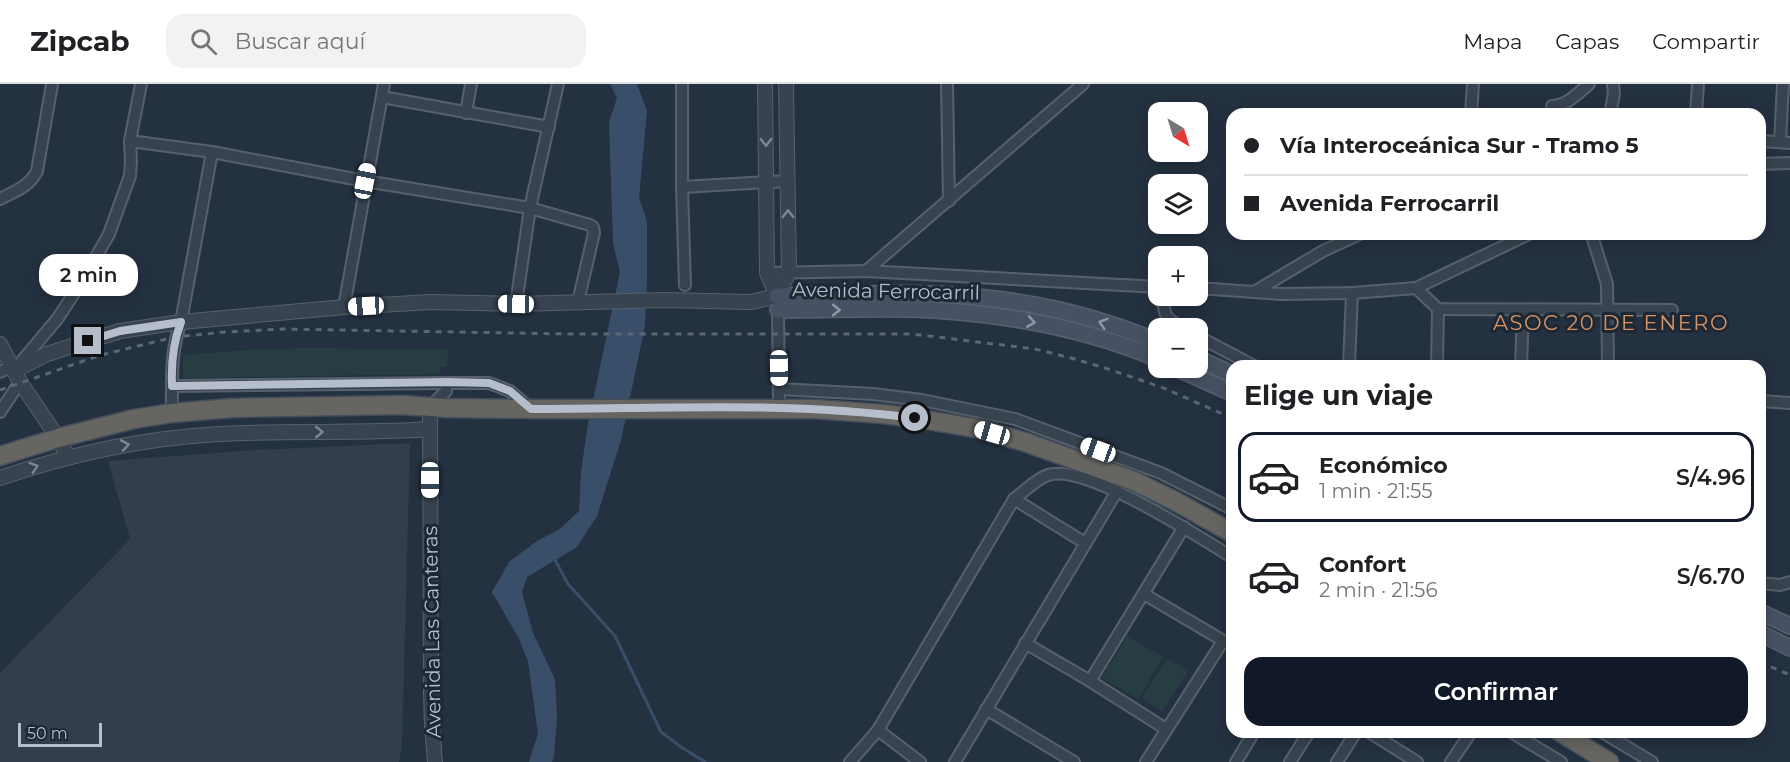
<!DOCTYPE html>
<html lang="es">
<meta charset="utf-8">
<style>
body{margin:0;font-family:Montserrat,sans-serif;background:#f2f2f2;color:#202124;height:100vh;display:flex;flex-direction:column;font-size:22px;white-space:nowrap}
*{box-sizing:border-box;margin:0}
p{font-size:20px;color:#757577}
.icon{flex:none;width:33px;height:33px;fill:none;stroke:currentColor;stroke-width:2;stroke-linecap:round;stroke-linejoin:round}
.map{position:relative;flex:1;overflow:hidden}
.side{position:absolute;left:1226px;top:276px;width:540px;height:378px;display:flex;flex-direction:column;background:#fff;border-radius:18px;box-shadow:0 3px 15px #0003}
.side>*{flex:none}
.top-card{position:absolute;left:1226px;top:24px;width:540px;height:132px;border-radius:18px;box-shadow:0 3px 15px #0003;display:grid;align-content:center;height:132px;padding:0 18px;background:#fff}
.needle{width:39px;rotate:142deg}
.buttons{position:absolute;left:1148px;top:18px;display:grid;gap:12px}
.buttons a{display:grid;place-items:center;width:60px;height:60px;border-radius:12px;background:#fff;box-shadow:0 3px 15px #0003;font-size:30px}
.scale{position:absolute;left:18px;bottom:15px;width:84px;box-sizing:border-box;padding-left:6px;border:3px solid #b5beca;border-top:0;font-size:16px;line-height:21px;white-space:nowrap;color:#b5beca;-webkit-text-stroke:4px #1d2835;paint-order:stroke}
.end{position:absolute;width:27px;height:27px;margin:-14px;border:8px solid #b5beca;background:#111;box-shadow:0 0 0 3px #111}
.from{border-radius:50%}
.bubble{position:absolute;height:42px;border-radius:18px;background:#fff;box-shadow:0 3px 15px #0003;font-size:20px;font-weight:600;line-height:42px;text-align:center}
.car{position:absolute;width:18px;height:36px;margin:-18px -9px;border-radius:8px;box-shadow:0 0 4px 2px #0007;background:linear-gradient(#fff 24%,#345 0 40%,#fff 0 76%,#345 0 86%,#fff 0)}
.top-card b{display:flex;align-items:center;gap:21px;height:57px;font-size:22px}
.top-card b+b{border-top:2px solid #e0e0e0}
.top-card i{width:15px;height:15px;background:#202124}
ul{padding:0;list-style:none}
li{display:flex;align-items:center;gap:18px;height:90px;margin:0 12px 9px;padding:0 6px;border:3px solid transparent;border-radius:18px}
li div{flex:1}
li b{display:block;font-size:22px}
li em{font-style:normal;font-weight:600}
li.selected{border-color:#111827}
li>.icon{width:54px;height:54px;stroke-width:1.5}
h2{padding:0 18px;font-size:27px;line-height:72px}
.cta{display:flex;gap:12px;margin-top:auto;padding:12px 18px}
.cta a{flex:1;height:69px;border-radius:18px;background:#111827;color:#fff;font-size:24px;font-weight:600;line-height:69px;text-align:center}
header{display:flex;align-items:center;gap:36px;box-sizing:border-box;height:84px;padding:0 30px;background:#fff;border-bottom:2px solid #e0e0e0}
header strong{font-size:28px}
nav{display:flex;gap:33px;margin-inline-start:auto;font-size:21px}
.search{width:420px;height:54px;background:#f2f2f2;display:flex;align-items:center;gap:15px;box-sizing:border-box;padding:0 21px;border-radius:18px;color:#757577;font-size:22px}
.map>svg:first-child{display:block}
</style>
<header>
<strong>Zipcab</strong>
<div class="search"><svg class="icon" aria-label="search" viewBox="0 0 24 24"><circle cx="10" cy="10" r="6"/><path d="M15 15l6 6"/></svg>Buscar aquí</div>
<nav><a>Mapa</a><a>Capas</a><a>Compartir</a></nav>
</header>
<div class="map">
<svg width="1790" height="678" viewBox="0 0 1790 678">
<rect width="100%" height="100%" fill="#243140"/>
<path fill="#323e4d" d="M410,359L402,660L399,678H0V589L130,455L108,377L256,366Z"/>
<g fill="#263e41">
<path d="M308,264L448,266L447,283H440V290L183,294V271L248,266Z"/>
<path d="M1127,552L1163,573L1138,615L1102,594Z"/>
<path d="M1167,574L1188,587L1162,627L1142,614Z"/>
</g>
<path fill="#394f69" d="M610,0H637L647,27L639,114L647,137V198L645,242L621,356L597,432L577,463L527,493L522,508L533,549L555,595L557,634L554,672L552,678H529L538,650L528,577L518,553L492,508L509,478L537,457L560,445L579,427L581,388L588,340L620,188L613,160L609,38L617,14Z"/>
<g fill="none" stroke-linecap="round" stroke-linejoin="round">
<path stroke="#394f69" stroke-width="3" d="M554,474L568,500L615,552L661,648L681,663L705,678"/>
<defs>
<g id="minor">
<path d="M682,0V103L685,201"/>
<path d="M947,0L949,117"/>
<path d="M382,13L549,43"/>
<path d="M1552,22C1567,22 1578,9 1589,0"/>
<path d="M466,29L471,0"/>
<path d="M1471,30L1473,0"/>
<path d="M1610,30L1614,10L1613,0"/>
<path d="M1696,30L1698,0"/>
<path d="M130,57L141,0"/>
<path d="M1760,57L1790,59"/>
<path d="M1780,58L1783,0"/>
<path d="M1760,80L1790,79"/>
<path d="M682,103L787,97"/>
<path d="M0,115C15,107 29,103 37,87L52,0"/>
<path d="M1592,152L1607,200L1608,282"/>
<path d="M866,187L1083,0"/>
<path d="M767,189L866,187L1158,203"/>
<path d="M1197,204L1281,210L1352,209L1416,204L1529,150"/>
<path d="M1416,204L1438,225L1672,226"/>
<path d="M1254,208L1323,167L1360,150"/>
<path d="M1163,212C1164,232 1165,235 1184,244"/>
<path d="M516,220L530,124L558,0"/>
<path d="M778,220L779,325"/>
<path d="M344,223L384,0"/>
<path d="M1197,252L1254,282"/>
<path d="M1349,282L1352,209"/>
<path d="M1437,282L1438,225"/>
<path d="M1521,282L1523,227"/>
<path d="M16,284L58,234L84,194L109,150L130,92L131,77L130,57L212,68L365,97L530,124L590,141L593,143L594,149L578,218"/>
<path d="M0,288L11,283"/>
<path d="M172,302L446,299H489L510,307L531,325"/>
<path d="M779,305L873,310L922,316L1015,335L1161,389L1232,425"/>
<path d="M1760,317L1790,319"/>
<path d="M430,323L446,307V299"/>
<path d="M0,328L20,298"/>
<path d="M172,329C172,298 170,268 181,238L212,68"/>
<path d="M1014,415L1085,459"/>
<path d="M1760,499L1780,501L1790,498"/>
<path d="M1144,510L1232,562"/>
<path d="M1025,559L1090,597L1166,645"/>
<path d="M1090,597L1184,443"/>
<path d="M986,625L1074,678"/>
<path d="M878,646L920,678"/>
<path d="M1369,648L1417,678"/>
<path d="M1511,648L1561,678"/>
<path d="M1602,648L1652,678"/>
<path d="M850,678L878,646L1014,415C1025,407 1036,395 1048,391C1086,379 1197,452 1232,473"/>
<path d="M955,678L1117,407"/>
<path d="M1146,678L1223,557"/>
<path d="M1236,678L1254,648"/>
<path d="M1290,678L1309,648"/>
<path d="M1337,678L1356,648"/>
<path d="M1451,678L1471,648"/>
</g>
<g id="tertiary">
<path d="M765,0L767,189L777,212"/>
<path d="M777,212L789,188L786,0"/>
<path d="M0,260L20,298L58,354L68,373"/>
<path d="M14,287L47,270L120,247L181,238L344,223L431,218L516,220L665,216L751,218L777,212"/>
<path d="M430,323L431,608L432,643L435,678"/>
<path d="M0,394C71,370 144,354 219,350C289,346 360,350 430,345"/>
</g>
<g id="secondary">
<path d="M777,212C846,211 917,206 986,214C1044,220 1104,235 1158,258"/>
<path d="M778,226C829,226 884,223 934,226C1011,231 1087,245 1158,275"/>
<path d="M1197,274L1232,290"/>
<path d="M1176,284L1232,309"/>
<path d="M1760,528L1790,542"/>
<path d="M1760,549L1790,564"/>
</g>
<g id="trunk">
<path d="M0,372L58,354L134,335L172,329L232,324L402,321L446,324L531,325H815L883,330L915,334L980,345L1025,358L1134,397L1175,417L1232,449"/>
<path d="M1560,648L1609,678"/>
</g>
</defs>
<use href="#minor" stroke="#56616d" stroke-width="14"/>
<use href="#tertiary" stroke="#56616d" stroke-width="16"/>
<use href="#secondary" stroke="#56616d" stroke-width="18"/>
<use href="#trunk" stroke="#434e5a" stroke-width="21"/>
<use href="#minor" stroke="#384350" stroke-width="10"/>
<use href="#tertiary" stroke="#384350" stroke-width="14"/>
<use href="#secondary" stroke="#465263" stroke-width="15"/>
<use href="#trunk" stroke="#666562" stroke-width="18"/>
<g stroke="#5a6777" stroke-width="3" stroke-dasharray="6 6" stroke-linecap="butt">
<path d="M0,306L101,271L175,253L225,248L283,245L571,250H912L1035,265L1071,274L1105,284L1161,303L1232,334"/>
<path d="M1760,578L1790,591"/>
</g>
</g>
<defs><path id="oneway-chevron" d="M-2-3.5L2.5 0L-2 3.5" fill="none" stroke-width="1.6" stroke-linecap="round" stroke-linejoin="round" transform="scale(1.5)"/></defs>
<g stroke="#7d8793">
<use href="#oneway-chevron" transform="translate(766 58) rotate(89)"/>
<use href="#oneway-chevron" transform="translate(788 130) rotate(-91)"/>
<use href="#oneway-chevron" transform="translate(319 348) rotate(-1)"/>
<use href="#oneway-chevron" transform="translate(125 361) rotate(-10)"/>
<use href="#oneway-chevron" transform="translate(34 383) rotate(-18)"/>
</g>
<g stroke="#8e98a6">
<use href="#oneway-chevron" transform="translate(836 226)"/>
<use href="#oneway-chevron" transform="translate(1031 238) rotate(10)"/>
<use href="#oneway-chevron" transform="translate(1103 239) rotate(-163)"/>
</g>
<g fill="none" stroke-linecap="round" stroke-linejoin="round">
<path stroke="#b5beca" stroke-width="8" d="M88,257L120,247L181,238C173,259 171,280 172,302L447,298L489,299L510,307L531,325C659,325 788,317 915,334"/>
</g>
<g text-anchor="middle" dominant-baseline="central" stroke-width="6" stroke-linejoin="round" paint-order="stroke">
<g font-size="20" fill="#b5beca" stroke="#1d2835">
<text transform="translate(886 207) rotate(1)">Avenida Ferrocarril</text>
<text transform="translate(432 548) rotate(-91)">Avenida Las Canteras</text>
</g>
<g font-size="21" letter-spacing="1.5" fill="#d89262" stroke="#1d2835">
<text x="1611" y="238">ASOC 20 DE ENERO</text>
</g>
</g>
</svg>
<div class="buttons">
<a><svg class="needle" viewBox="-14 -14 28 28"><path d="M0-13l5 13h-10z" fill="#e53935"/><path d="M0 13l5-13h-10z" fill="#757577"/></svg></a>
<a><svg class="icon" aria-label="layers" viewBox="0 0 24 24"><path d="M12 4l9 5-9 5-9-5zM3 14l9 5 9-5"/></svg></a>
<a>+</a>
<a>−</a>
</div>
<div class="scale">50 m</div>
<i class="end from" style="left:915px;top:334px"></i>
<i class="end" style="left:88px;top:257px"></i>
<div class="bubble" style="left:39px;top:170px;width:99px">2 min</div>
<i class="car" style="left:365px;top:97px;rotate:11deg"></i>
<i class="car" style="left:516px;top:220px;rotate:271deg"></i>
<i class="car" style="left:366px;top:222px;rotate:267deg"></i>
<i class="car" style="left:779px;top:284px;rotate:179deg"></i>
<i class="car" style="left:992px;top:349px;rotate:286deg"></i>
<i class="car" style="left:1098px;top:366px;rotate:290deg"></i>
<i class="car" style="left:430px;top:396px;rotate:180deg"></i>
<div class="top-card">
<b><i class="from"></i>Vía Interoceánica Sur - Tramo 5</b>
<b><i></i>Avenida Ferrocarril</b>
</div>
<section class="side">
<h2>Elige un viaje</h2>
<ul>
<li class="selected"><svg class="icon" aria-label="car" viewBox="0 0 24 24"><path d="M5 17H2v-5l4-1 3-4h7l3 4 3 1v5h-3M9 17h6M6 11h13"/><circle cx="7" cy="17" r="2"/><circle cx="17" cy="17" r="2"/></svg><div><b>Económico</b><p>1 min · 21:55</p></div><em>S/4.96</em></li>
<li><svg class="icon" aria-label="car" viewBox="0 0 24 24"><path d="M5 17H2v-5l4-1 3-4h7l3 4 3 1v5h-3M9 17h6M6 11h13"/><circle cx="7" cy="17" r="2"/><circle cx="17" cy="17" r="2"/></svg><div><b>Confort</b><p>2 min · 21:56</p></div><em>S/6.70</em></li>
</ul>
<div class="cta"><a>Confirmar</a></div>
</section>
</div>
